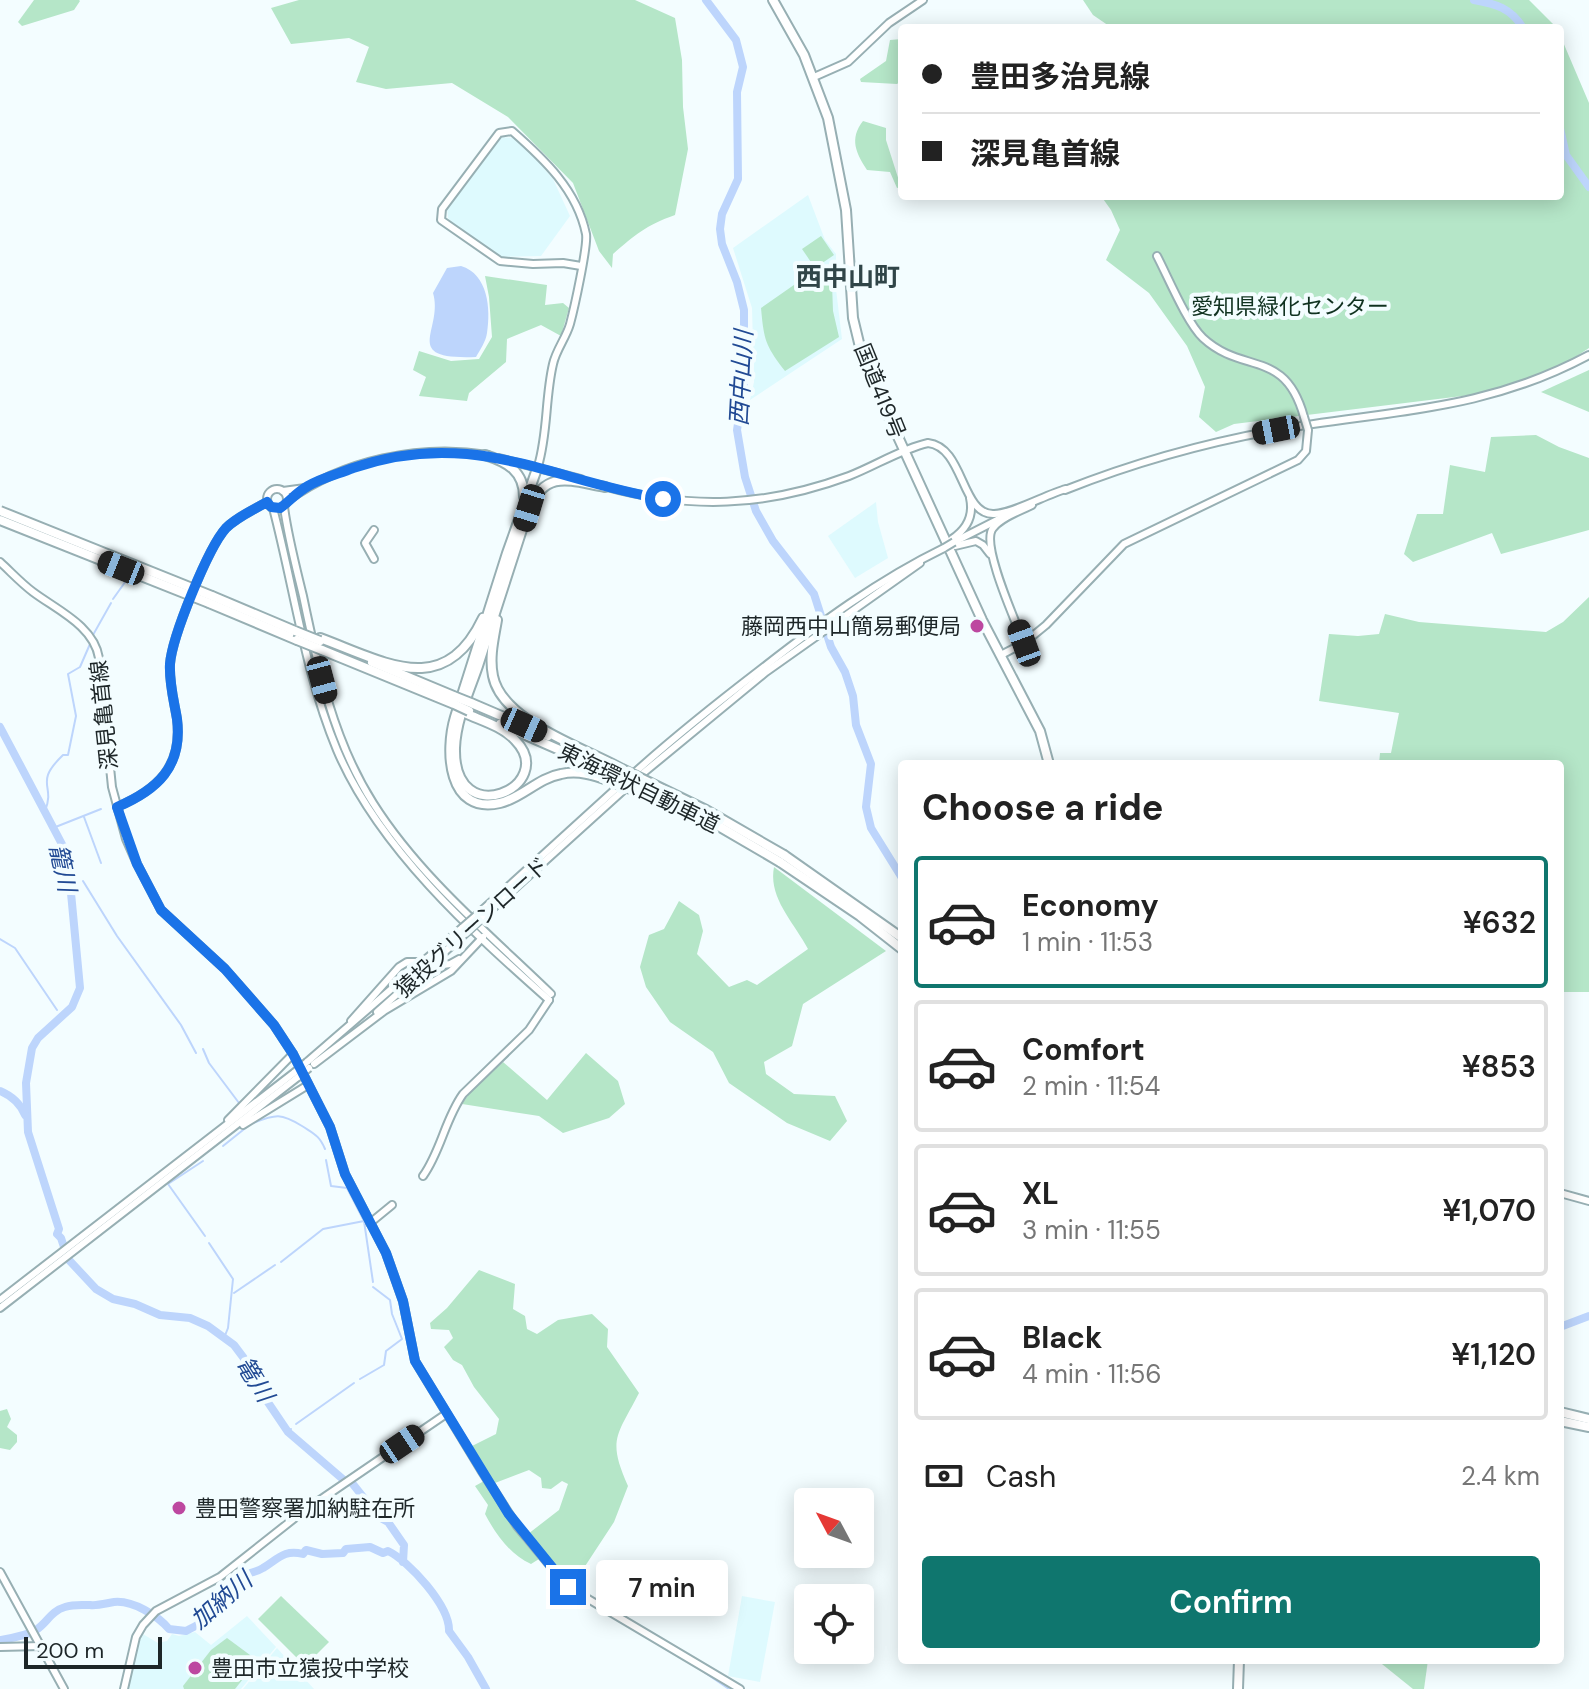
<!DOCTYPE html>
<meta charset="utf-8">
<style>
body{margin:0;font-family:"DM Sans","Noto Sans JP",sans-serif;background:#f6f6f6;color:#222;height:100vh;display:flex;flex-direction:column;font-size:30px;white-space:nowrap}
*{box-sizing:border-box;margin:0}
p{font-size:26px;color:#767676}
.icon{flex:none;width:44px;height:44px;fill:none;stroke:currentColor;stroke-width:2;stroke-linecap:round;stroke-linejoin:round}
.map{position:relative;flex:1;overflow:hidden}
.details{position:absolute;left:898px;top:760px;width:666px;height:904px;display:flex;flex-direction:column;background:#fff;border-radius:8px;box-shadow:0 4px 20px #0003}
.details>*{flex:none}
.guide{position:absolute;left:898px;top:24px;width:666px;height:176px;border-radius:8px;box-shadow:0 4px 20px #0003;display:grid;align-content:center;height:176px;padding:0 24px;background:#fff}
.needle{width:52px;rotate:311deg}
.fabs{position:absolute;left:794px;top:1488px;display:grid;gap:16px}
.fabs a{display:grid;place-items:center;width:80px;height:80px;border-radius:8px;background:#fff;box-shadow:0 4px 20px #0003;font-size:40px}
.scale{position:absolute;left:24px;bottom:20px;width:138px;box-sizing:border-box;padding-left:8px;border:4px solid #1d2628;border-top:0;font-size:22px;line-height:28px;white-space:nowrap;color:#1d2628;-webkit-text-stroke:6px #f3fdff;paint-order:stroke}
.end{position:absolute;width:36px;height:36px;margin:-18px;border:10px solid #1a73e8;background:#fff;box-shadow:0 0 0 4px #fff}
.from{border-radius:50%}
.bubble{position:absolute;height:56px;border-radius:8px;background:#fff;box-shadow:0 4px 20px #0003;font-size:26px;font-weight:600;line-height:56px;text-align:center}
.car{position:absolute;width:24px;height:48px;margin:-24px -12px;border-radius:10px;box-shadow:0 0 6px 2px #0007;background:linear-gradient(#222 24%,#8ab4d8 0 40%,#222 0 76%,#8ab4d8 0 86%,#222 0)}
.guide b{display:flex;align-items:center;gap:28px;height:76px;font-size:30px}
.guide b+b{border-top:2px solid #e0e0e0}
.guide i{width:20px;height:20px;background:#222}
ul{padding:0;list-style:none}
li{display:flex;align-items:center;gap:24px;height:132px;margin:0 16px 12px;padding:0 8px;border:4px solid #e0e0e0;border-radius:8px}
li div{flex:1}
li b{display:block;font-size:30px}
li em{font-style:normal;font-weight:600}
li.selected{border-color:#0f766e}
li>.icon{width:72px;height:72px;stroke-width:1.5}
h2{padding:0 24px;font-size:36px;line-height:96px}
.pay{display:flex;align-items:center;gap:20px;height:88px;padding:0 24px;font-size:30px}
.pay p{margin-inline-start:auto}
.cta{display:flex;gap:16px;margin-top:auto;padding:16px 24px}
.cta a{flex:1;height:92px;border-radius:8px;background:#0f766e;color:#fff;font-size:32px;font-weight:600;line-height:92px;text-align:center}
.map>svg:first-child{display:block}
</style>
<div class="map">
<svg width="1589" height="1689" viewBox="0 0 1589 1689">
<rect width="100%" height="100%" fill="#f3fdff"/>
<g fill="#defafe">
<path d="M501,137L513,138L536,159L553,179L570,216L541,256L501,257L456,227L448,218L447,208Z"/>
<path d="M808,195L825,240L836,254V289L842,339L750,400L754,382L752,308L733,248Z"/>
<path d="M876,502L878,522L888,558L855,578L828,536Z"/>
<path d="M742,1596L775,1602L760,1682L728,1676Z"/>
<path d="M247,1616L276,1647L241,1689H126L135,1646L141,1633L158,1643L167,1641L172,1634L179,1636L195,1632L211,1645Z"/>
<path d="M277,1648L314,1689H243Z"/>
</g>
<g fill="#b5e6c8">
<path d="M34,0H79L80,1L74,10L22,26L18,22Z"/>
<path d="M299,0H635L675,18L682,60L683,107L688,149L675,215C646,225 635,235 613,254L612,268L599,251L573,183L508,117L452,83L386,89L356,82L369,47L349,38L291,44L271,8Z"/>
<path d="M1083,0H1529L1557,28H1112L1093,15Z"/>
<path d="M1560,35L1589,103V348L1565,364L1487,393L1234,424L1216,432L1199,417L1205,387L1187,346L1149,293L1106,260L1120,230L1111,210L1101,196H1560Z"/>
<path d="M902,39V80L897,84L861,82L860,79L886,61L890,40Z"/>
<path d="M863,121L886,128V140L901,187L897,188L890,172L867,170C856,153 849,139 863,121Z"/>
<path d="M821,236L834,255L815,268L802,249Z"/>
<path d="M814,271L822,284H832L833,311L839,337L785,371C765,345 764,340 761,308Z"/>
<path d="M485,276L547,285L545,305L563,303L569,308L561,336L541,325L507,339L506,362L469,393L467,401L419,396L426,377L413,370L419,351L451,361L479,359L492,337L489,297Z"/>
<path d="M1589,370V412L1541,392Z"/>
<path d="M1536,435L1559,447L1589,458V530L1501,554L1492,533L1413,562L1404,554L1417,514H1443L1450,465L1485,472L1491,437Z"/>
<path d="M1589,597V992H1560V764H1379L1380,753H1391L1399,713L1319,701L1329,634L1358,636L1379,634L1385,614L1419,622L1546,632L1563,622Z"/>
<path d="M774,867L886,951L803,1004L792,1046L764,1062L766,1074L794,1094L835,1096L847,1121L830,1141L787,1123L729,1083L713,1052L670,1022L646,987L640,967L649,935L664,929L679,901L699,915L703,931L697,954L729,987L747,980L757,985L808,949C794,922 768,898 774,867Z"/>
<path d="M586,1053L618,1081L625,1104L609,1118L563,1133L539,1116L462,1104L471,1091L503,1062L547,1100Z"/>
<path d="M479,1270L515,1284L513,1309L525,1316L527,1329L537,1334L558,1320L592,1314L608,1329L607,1347L639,1393C617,1436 607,1439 628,1486L614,1522L574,1583L551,1564L528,1534L559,1510L568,1484L562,1481L551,1489L542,1488L541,1478L529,1470L495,1483L472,1446L496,1434L499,1419L474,1387L462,1365L453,1360L444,1347L453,1338L449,1330L431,1329L430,1323L447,1308Z"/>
<path d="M7,1409L11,1419L7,1427L17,1435V1442L10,1450L0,1448V1411Z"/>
<path d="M484,1481L523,1541L539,1559L531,1564C510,1555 495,1533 485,1514L488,1505L475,1486Z"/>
<path d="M281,1596L329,1642L305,1666L258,1619Z"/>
<path d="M227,1638L250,1655L255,1664L235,1689H184L183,1686L211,1650Z"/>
<path d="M1377,1660H1428L1424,1689H1413Z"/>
</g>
<path fill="#bdd5fc" d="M461,266C488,274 491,309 487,333C486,341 480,350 476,357C399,360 444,330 433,293L447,268Z"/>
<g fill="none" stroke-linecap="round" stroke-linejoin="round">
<g stroke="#bdd5fc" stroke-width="2">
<path d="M113,599L128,578"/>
<path d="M93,635L111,603"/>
<path d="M45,811C56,784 33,784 63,755H68L76,716L68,674L80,667L90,644"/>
<path d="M84,817L101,863"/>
<path d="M53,828L101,809"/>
<path d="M83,881L117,936L181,1025L196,1053"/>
<path d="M0,939L15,948L57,1010"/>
<path d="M203,1049L209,1063L239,1103"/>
<path d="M253,1123C276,1114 281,1113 302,1126C314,1134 319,1135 325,1149"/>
<path d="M223,1146L248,1126"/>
<path d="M326,1160L331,1186L347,1188L363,1219"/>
<path d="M203,1161L168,1184L205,1236"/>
<path d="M209,1243L233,1279L228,1328L224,1338"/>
<path d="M281,1262L323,1229L364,1221L373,1282"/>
<path d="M234,1293L275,1265"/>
<path d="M360,1379L384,1365L386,1351L402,1339L392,1314L390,1300L373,1287"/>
<path d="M296,1424L354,1383"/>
<path d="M288,1432L291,1429"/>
<path d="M704,1672L729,1689"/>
</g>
<g stroke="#bdd5fc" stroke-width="8">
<path d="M706,0L736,40L743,67L737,92L738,179L722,214L720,229L722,244L737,282L744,310V385L737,430L745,477L756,511L773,541L814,594L831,647L845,672L853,696L856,725L871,764L866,807L871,828L902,878"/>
<path d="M1474,0C1496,4 1511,8 1523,28"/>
<path d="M1560,128L1566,155L1589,187"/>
<path d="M0,727L64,848L71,893L80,988L72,1007L38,1038L32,1048L26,1083L28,1132L59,1229L57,1234L61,1238L68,1259L96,1289L113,1299L135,1304L160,1315L190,1318L208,1326L234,1345L252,1369L263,1395L288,1432L345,1481L352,1483L379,1517L388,1522L404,1545L403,1562"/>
<path d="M0,1091C12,1096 20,1103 25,1115"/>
<path d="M1560,1327L1589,1316"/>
<path d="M0,1640C12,1638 26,1636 36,1630C47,1623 51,1611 65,1607C74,1604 82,1605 90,1605C98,1606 107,1603 114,1602C133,1600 158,1616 169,1629L186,1631C195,1626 207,1622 208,1611C216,1601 233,1580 245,1575C251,1572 257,1572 263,1568C278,1559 284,1549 303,1554L306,1550L322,1554L343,1553L346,1549L370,1547L383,1553L388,1551C409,1561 450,1606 449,1631L468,1657L486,1689"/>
</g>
<defs>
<g id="secondary">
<path d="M814,77L848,62L889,23L923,0"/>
<path d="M1157,256C1168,277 1187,323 1203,338C1243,375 1285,348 1304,417"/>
<path d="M538,466C548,433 545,398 553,364C556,350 566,338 570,324C574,309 588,246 586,234C577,190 544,159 512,131L499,133L442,209L441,220L500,261L533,264L563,263L581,266"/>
<path d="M374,559L365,543L374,530"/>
<path d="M0,562C11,572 21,583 33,592C57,610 94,626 99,658L112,787L126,839L137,864L161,910L225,969L274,1025L293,1054L330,1127L345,1174L386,1253L403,1301L415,1361L481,1470L517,1526L568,1587L740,1689"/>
<path d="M1001,655L1024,643L1046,625L1124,544L1298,460L1306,451L1308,430"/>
<path d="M117,807C157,790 183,766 177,719C174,701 169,683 170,664C172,637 208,548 226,528C237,517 253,510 267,502"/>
<path d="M423,1176C441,1151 445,1119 463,1094L529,1030L549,1000"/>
<path d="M1560,1193L1589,1201"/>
<path d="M370,1223L392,1205"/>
<path d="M0,1572L64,1689"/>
<path d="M0,1647L41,1646"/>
<path d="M124,1689L136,1637L143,1625L156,1611L220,1577L301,1513L446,1414"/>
</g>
<g id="primary">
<path d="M499,458L581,479"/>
<path d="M603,486C690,510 765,507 849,476C875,466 901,449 928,443C964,447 961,514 993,514C1010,515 1047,494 1066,489"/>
<circle cx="277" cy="499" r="10"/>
<path d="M1065,490C1133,463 1204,443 1276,430C1390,410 1483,412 1589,355"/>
<path d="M283,491L305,488"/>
<path d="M287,501C343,460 420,444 488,455"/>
<path d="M284,507C288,537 296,567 303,596C318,668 333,740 373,803C419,876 489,934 551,994"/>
<path d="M273,508C294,588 305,674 337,750C378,847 471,931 549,1000"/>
<path d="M952,539C967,529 974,516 970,498"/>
<path d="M954,542L1007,515"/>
<path d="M955,546L976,541L983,545L990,554"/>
<path d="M1024,643C1016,622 980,544 993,528C1002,517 1020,511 1032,505"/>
<path d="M632,775C673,738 717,703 760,670C819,624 878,580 944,548"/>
<path d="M636,779L766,672L920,563"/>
<path d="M478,914L620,785"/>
<path d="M482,918L628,786"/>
<path d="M436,966L450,964L459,959"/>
<path d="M377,1012L467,932"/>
<path d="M351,1021L399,967L407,962H420"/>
<path d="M307,1062L463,927"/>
<path d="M314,1064L384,1011L451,971L483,937"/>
<path d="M228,1120L293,1054"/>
<path d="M243,1125L308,1085"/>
<path d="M0,1300L295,1072"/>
<path d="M0,1308L298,1077"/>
</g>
<g id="highway">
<path d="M773,0L804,55L828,118L846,210L853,318L860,347L888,415L982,620L1040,731L1049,764"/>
<path d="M485,455C507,462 524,471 524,497"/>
<path d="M538,466L507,553L455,717C445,750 447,815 500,803C522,798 538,778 561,774C578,770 594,775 610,781"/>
<path d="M212,596L295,631"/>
<path d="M209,603L297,640"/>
<path d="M497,620C494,638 489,657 493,676C502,722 585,748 622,769"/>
<path d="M320,638C385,662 444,700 483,618"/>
<path d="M322,650L454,704"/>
<path d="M372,662L456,697"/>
<path d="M471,703L548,736"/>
<path d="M467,714C483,721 503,727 515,740C560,786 453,834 455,748C456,720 469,692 478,666C495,613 512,561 529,508C547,469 570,481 605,487"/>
<path d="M500,724L617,775"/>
<path d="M784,855L902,938"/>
<path d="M780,862L860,916L902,949"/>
<path d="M1560,1412L1589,1419"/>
<path d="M1560,1421L1589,1427"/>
<path d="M1238,1689L1239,1660"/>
</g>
</defs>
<use href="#secondary" stroke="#97afb3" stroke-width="10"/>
<use href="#primary" stroke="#97afb3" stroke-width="10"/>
<use href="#highway" stroke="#97afb3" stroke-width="12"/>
<use href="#secondary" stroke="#fff" stroke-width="6"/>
<use href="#primary" stroke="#fff" stroke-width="6"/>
<use href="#highway" stroke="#fff" stroke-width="8"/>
<defs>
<path id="secondary-bridge" d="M1304,417L1308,430"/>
<g id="primary-bridge">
<path d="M944,548L954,542"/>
<path d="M463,927L478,914"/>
<path d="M467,932L482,918"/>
<path d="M295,1072L307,1062"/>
<path d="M298,1077L309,1068"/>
</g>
<g id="highway-bridge">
<path d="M0,511L212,596"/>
<path d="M0,520L209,603"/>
<path d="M295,631L320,641"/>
<path d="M297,640L322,650"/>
<path d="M456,697L471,703"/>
<path d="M454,704L469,711"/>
<path d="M622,769L706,810L784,855"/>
<path d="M617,775L703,817L780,862"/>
<path d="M610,781L653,798"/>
</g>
</defs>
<use href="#secondary-bridge" stroke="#97afb3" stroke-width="10" stroke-linecap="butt"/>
<use href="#primary-bridge" stroke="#97afb3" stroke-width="10" stroke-linecap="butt"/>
<use href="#highway-bridge" stroke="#97afb3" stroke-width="12" stroke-linecap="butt"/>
<use href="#secondary-bridge" stroke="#fff" stroke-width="6"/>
<use href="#primary-bridge" stroke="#fff" stroke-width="6"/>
<use href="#highway-bridge" stroke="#fff" stroke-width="8"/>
</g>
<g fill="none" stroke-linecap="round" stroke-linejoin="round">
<path stroke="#1a73e8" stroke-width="10" d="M568,1587L508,1513L415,1361L403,1301L386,1253L345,1174L330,1127L293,1054L274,1025L225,969L161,910L137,864L117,807C157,790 183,767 177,719C174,701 169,683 170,664C172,637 208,548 226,528C237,517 253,510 267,502L271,507L280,508C289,502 297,492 308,486C322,478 338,474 353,468C472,427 550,480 663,499"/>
</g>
<g fill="#bd48a0" stroke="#f3fdff" stroke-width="3">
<circle cx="977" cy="626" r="8"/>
<circle cx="179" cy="1508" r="8"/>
<circle cx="195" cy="1668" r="8"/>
</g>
<g text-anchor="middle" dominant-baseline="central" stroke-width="8" stroke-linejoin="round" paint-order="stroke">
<g font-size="22" fill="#103220" stroke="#f3fdff">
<text x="1290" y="306">愛知県緑化センター</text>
</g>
<g font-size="22" fill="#1d2628" stroke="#f3fdff">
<text transform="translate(880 391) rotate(68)">国道419号</text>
<text transform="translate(104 715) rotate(-96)">深見亀首線</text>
<text transform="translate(639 788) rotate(26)">東海環状自動車道</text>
<text transform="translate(472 927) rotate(-42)">猿投グリーンロード</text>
</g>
<g font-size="22" fill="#1d2628" stroke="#f3fdff" text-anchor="start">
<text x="961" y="626" text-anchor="end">藤岡西中山簡易郵便局</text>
<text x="195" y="1508">豊田警察署加納駐在所</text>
<text x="211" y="1668">豊田市立猿投中学校</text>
</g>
<g font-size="24" font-style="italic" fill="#214a94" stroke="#f3fdff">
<text transform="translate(741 378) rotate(-87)">西中山川</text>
<text transform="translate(63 868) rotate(78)">籠川</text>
<text transform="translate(255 1379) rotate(58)">篭川</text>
<text transform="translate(221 1600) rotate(-41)">加納川</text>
</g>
<g font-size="26" font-weight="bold" fill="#304548" stroke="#f3fdff">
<text x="848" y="277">西中山町</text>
</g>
</g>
</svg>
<div class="fabs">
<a><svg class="needle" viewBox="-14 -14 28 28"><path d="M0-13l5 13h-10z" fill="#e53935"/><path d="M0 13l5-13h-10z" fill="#767676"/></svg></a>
<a><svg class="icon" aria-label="locate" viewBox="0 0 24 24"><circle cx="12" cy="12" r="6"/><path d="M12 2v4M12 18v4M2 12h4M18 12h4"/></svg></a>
</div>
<div class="scale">200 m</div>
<i class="end from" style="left:663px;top:499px"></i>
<i class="end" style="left:568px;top:1587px"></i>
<div class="bubble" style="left:596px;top:1560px;width:132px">7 min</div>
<i class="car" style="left:1276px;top:430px;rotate:259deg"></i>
<i class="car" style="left:529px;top:508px;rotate:197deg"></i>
<i class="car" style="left:121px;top:568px;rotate:292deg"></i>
<i class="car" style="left:1024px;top:643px;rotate:340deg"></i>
<i class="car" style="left:322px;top:680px;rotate:165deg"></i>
<i class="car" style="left:524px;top:725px;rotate:114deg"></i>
<i class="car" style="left:402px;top:1444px;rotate:56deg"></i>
<div class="guide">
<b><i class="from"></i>豊田多治見線</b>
<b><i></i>深見亀首線</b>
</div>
<section class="details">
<h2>Choose a ride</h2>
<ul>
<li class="selected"><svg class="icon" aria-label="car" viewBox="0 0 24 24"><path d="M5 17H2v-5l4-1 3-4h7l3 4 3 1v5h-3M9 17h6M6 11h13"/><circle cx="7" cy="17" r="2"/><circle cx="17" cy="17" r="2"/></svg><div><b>Economy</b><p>1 min · 11:53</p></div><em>¥632</em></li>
<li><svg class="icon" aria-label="car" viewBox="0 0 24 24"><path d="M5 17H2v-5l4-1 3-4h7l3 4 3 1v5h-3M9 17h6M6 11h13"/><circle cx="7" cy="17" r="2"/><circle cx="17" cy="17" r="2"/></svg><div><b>Comfort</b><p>2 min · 11:54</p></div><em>¥853</em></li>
<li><svg class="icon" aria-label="car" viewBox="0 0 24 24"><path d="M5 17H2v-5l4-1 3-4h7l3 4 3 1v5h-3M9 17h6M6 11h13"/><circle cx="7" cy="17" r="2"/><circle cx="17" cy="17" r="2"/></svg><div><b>XL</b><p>3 min · 11:55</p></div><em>¥1,070</em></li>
<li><svg class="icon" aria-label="car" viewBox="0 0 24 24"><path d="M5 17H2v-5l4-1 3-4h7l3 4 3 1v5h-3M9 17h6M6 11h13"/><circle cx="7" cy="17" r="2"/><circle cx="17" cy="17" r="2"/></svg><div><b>Black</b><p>4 min · 11:56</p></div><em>¥1,120</em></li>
</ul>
<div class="pay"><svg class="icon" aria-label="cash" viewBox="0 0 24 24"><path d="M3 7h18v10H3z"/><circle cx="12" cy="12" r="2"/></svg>Cash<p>2.4 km</p></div>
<div class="cta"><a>Confirm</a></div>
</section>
</div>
